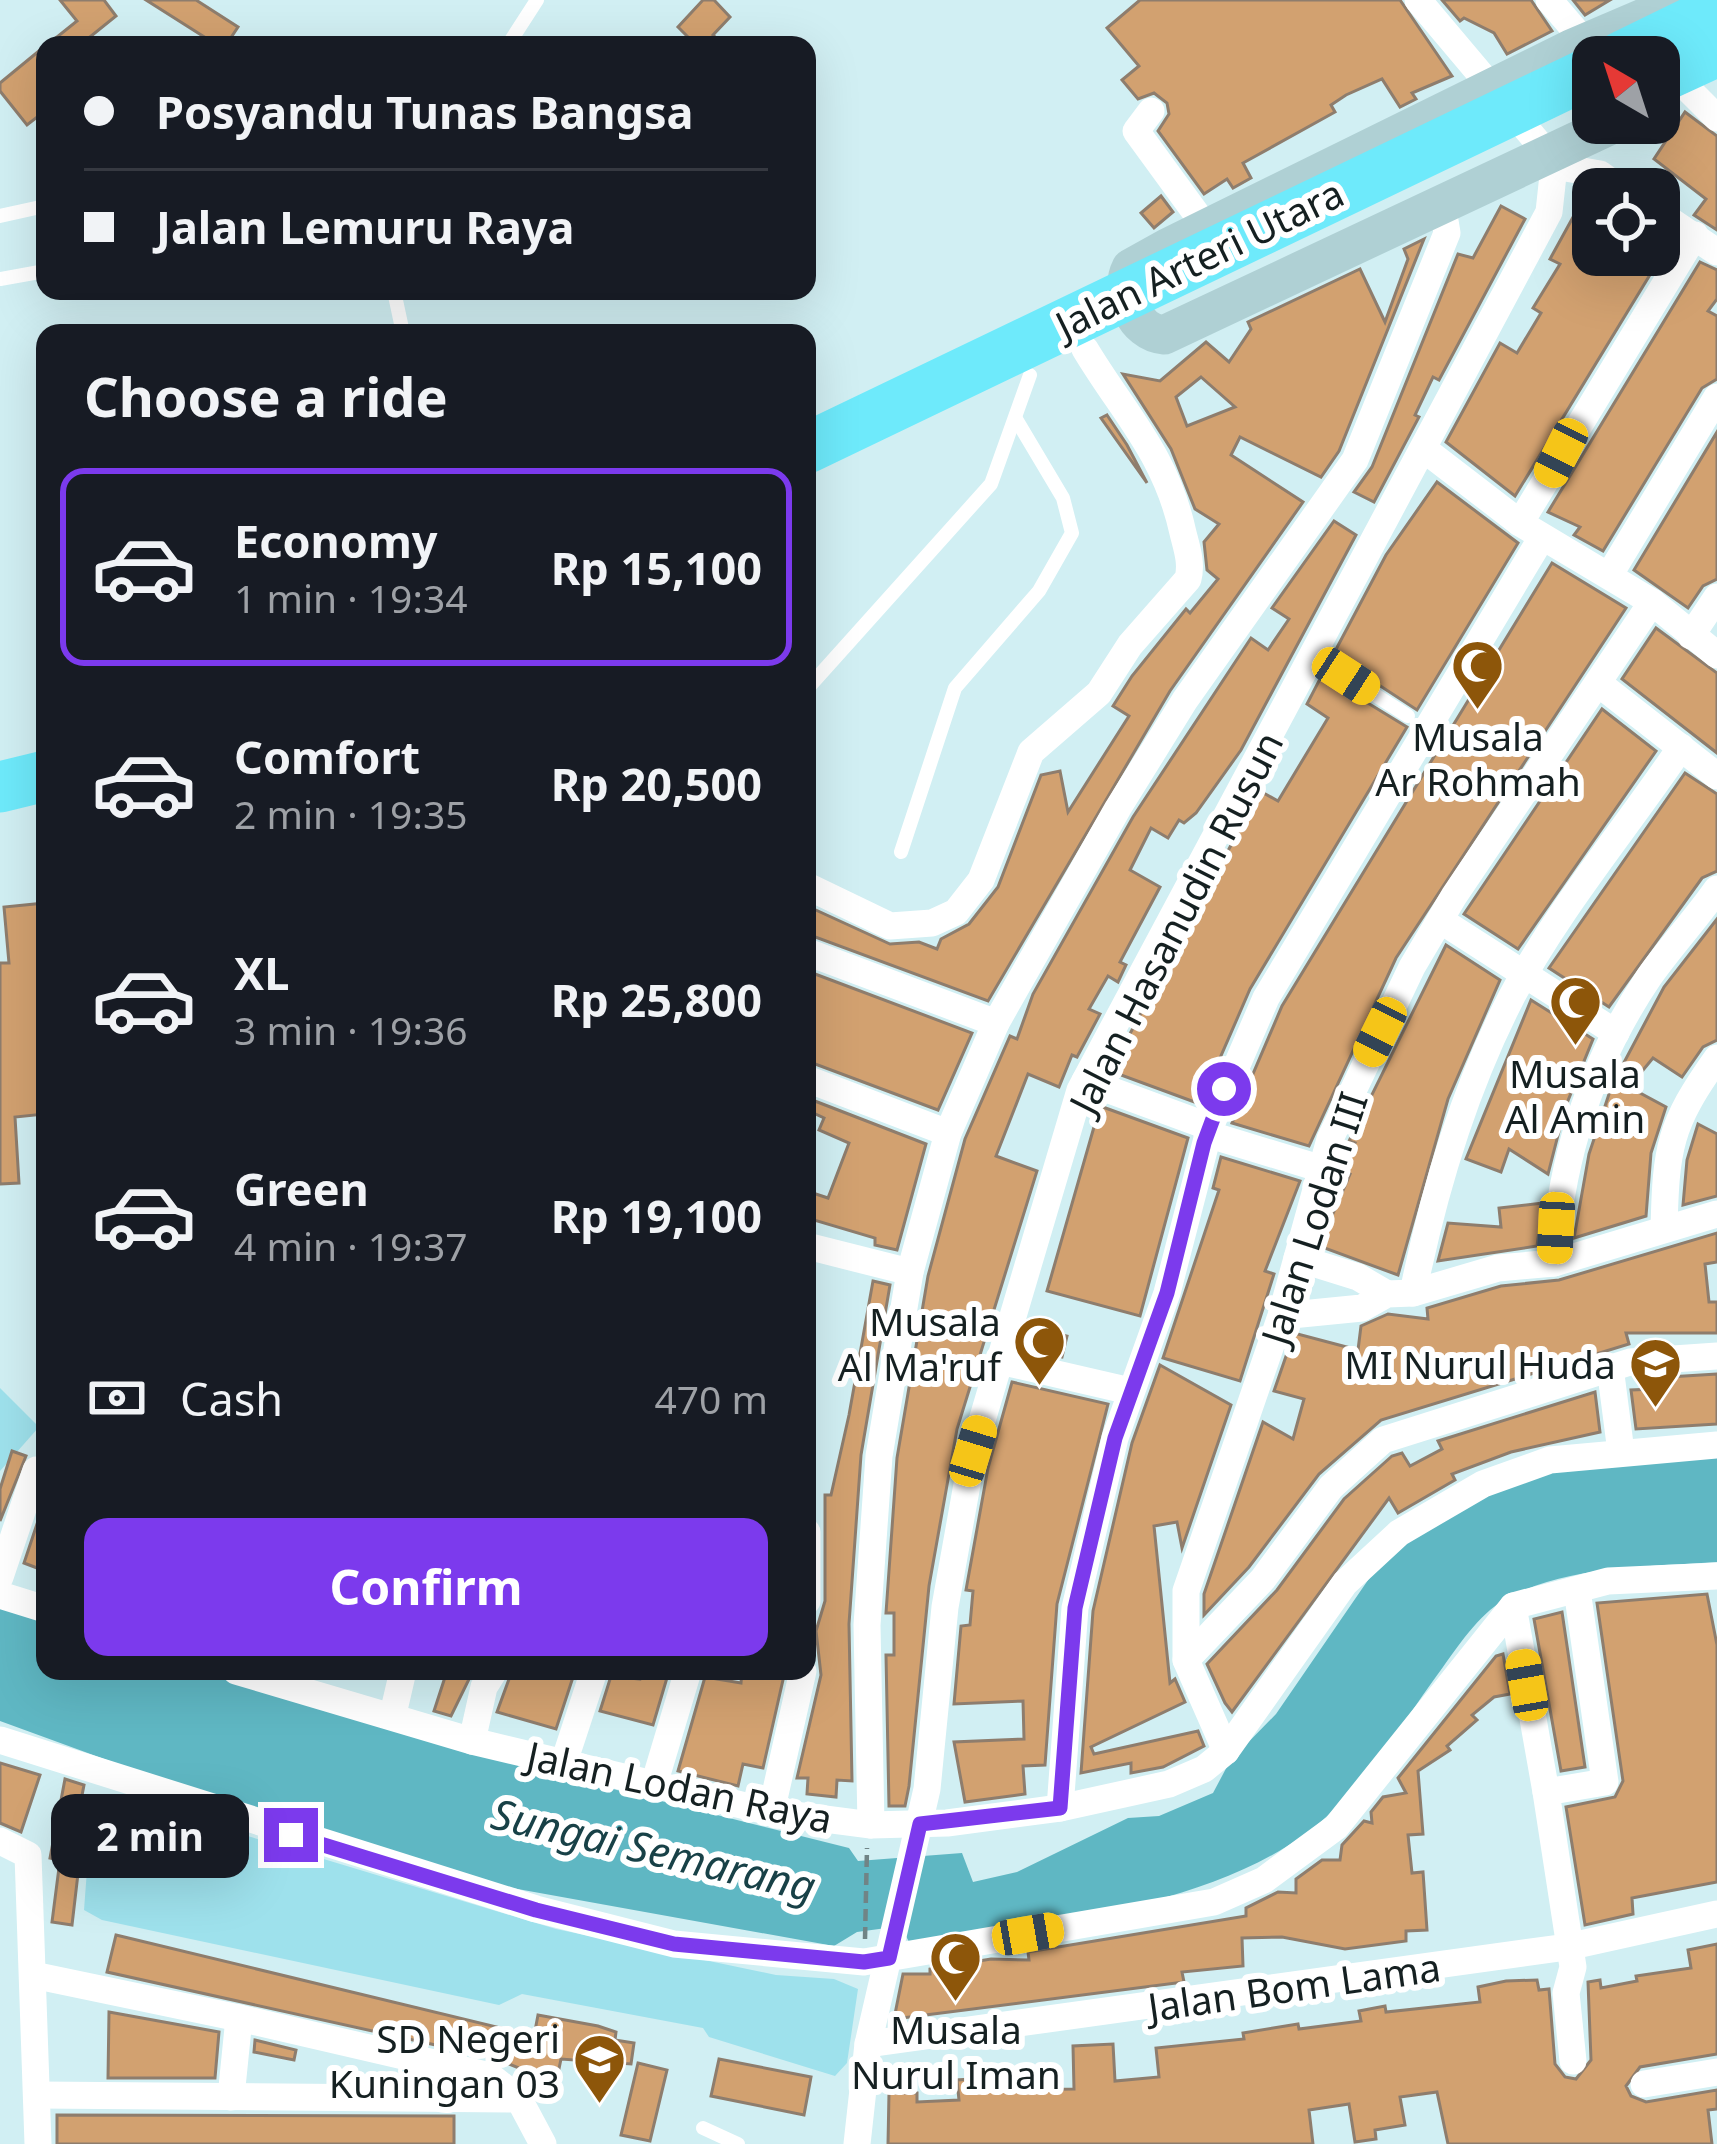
<!DOCTYPE html>
<meta charset="utf-8">
<style>
body{margin:0;font-family:"Noto Sans",sans-serif;background:#242831;color:#f1f3f6;height:100vh;display:flex;flex-direction:column;font-size:45px;white-space:nowrap}
*{box-sizing:border-box;margin:0}
p{font-size:39px;color:#9ea1a6}
.icon{flex:none;width:66px;height:66px;fill:none;stroke:currentColor;stroke-width:2;stroke-linecap:round;stroke-linejoin:round}
.map{position:relative;flex:1;overflow:hidden}
.side{position:absolute;left:36px;top:324px;width:780px;height:1356px;display:flex;flex-direction:column;background:#171b24;border-radius:24px;box-shadow:0 12px 48px #0002}
.side>*{flex:none}
.guide{position:absolute;left:36px;top:36px;width:780px;height:264px;border-radius:24px;box-shadow:0 12px 48px #0002;display:grid;align-content:center;height:264px;padding:0 48px;background:#171b24}
.needle{width:78px;rotate:321deg}
.controls{position:absolute;left:1572px;top:36px;display:grid;gap:24px}
.controls a{display:grid;place-items:center;width:108px;height:108px;border-radius:24px;background:#171b24;box-shadow:0 12px 48px #0002;font-size:60px}
.end{position:absolute;width:54px;height:54px;margin:-27px;border:15px solid #7c3aed;background:#fff;box-shadow:0 0 0 6px #fff}
.from{border-radius:50%}
.bubble{position:absolute;height:84px;border-radius:24px;background:#171b24;box-shadow:0 12px 48px #0002;font-size:39px;font-weight:700;line-height:84px;text-align:center}
.car{position:absolute;width:36px;height:72px;margin:-36px -18px;border-radius:15px;box-shadow:0 0 9px 3px #0007;background:linear-gradient(#f5c518 24%,#345 0 40%,#f5c518 0 76%,#345 0 86%,#f5c518 0)}
.guide b{display:flex;align-items:center;gap:42px;height:114px;font-size:45px}
.guide b+b{border-top:3px solid #363941}
.guide i{width:30px;height:30px;background:#f1f3f6}
ul{padding:0;list-style:none}
li{display:flex;align-items:center;gap:36px;height:198px;margin:0 24px 18px;padding:0 24px;border:6px solid transparent;border-radius:24px}
li div{flex:1}
li b{display:block;font-size:45px}
li em{font-style:normal;font-weight:700}
li.on{border-color:#7c3aed}
li>.icon{width:108px;height:108px;stroke-width:1.5}
h2{padding:0 48px;font-size:54px;line-height:144px}
.pay{display:flex;align-items:center;gap:30px;height:132px;padding:0 48px;font-size:45px}
.pay p{margin-inline-start:auto}
.cta{display:flex;gap:24px;margin-top:auto;padding:24px 48px}
.cta a{flex:1;height:138px;border-radius:24px;background:#7c3aed;color:#fff;font-size:48px;font-weight:700;line-height:138px;text-align:center}
.map>svg:first-child{display:block}
</style>
<div class="map">
<svg width="1717" height="2144" viewBox="0 0 1717 2144">
<rect width="100%" height="100%" fill="#d1eff3"/>
<g fill="#9ee1ec">
<path d="M0,1388L39,1427L0,1471Z"/>
<path d="M161,1810L556,1929L776,1975L834,1979L858,1989L847,2063L835,2076L709,2037L703,2028L522,1994L499,2005L102,1920L84,1910L87,1870L151,1843Z"/>
</g>
<path fill="#5fb7c3" d="M1717,1455V1562C1649,1567 1574,1565 1511,1596C1481,1611 1462,1641 1443,1667C1401,1724 1362,1793 1304,1835C1199,1910 1036,1923 912,1948L901,1926L857,1932L834,1946L512,1888L340,1845L0,1721V1602L45,1617V1671H201L545,1772L849,1848L858,1861L962,1853L973,1882L1017,1872L1128,1818L1159,1816L1213,1793L1230,1761L1276,1714L1377,1567L1421,1532L1529,1474Z"/>
<g fill="#d2a170" stroke="#8e7d6d" stroke-width="3" fill-rule="evenodd">
<path d="M60,0H104L116,16L80,45H47L77,21Z"/>
<path d="M146,0H196L238,27L226,45H217Z"/>
<path d="M703,0H714L730,17L713,35L723,45H696L678,27Z"/>
<path d="M1140,0H1400L1452,76L1412,93L1416,99L1400,107L1382,79L1346,95L1331,105L1335,112L1243,163L1251,178L1233,188L1227,179L1204,194L1158,131L1169,114L1167,103L1154,93L1138,99L1122,80L1139,66L1107,28Z"/>
<path d="M1442,0H1531L1552,31L1507,54L1494,33L1464,18L1460,21Z"/>
<path d="M1573,0H1610L1585,15Z"/>
<path d="M45,46V111L27,125L0,91V83Z"/>
<path d="M1685,112L1717,136V230L1694,215L1706,199L1654,159Z"/>
<path d="M1588,190L1593,191V255H1659V235L1670,242L1515,496L1446,442L1500,343L1517,353L1541,313L1533,308L1560,264L1550,259Z"/>
<path d="M1161,196L1173,212L1154,228L1141,213Z"/>
<path d="M1501,206L1525,219L1439,380L1433,377L1415,415L1419,417L1374,502L1354,492L1372,467L1458,254L1473,258Z"/>
<path d="M1424,239L1339,451L1321,477L1240,437L1231,455L1303,502L1170,691L988,1001L807,934V906L890,944L919,942L937,949L941,939L969,924L998,887L1041,775L1060,771L1068,812L1129,716L1113,706L1132,676L1186,609L1190,613L1218,579L1207,570L1204,542L1219,524L1195,509L1171,449L1123,374L1160,381L1206,342L1229,362L1251,329L1248,322L1360,269L1385,322L1408,259L1404,249ZM1201,377L1235,407L1187,426L1176,397Z"/>
<path d="M1700,262L1717,270V299L1708,311L1717,316V379L1702,388L1603,551L1574,535L1580,527L1548,512Z"/>
<path d="M1107,415L1127,445L1147,483L1101,418Z"/>
<path d="M1717,432V579L1703,586L1688,608L1634,570Z"/>
<path d="M1437,482L1518,543L1417,710L1333,655L1386,555Z"/>
<path d="M1334,521L1356,535L1241,750L1196,813L1184,823L1179,820L1168,838L1151,828L1130,870L1160,887L1120,962L1126,965L1118,982L1108,976L1089,1009L1100,1014L1077,1057L1072,1055L1059,1087L1028,1074L996,1156L1037,1171L957,1429L929,1586L909,1786L905,1806H889L886,1655H894V1613H886L897,1458L928,1276L965,1139L1010,1036L1017,1039L1033,994L1133,817L1251,638L1268,650L1289,619L1272,608Z"/>
<path d="M1552,563L1626,608L1396,958L1309,1146L1232,1123L1282,1006Z"/>
<path d="M1656,628L1717,673V753L1622,679Z"/>
<path d="M1322,675L1407,727L1250,989L1200,1104L1110,1071L1260,791L1278,801L1328,718L1307,704Z"/>
<path d="M1602,709L1656,751L1518,949L1464,914Z"/>
<path d="M1685,773L1717,794V871L1702,878L1609,1007L1549,968Z"/>
<path d="M45,903V1114L15,1117L19,1183L0,1184V963H9L4,907Z"/>
<path d="M1717,919V1040L1703,1047L1682,1077L1653,1058L1629,1087L1666,1107L1651,1153L1646,1216L1574,1238L1589,1154L1612,1085L1664,987Z"/>
<path d="M1446,945L1500,980L1448,1099L1398,1275L1319,1246L1350,1174L1342,1171L1355,1143L1349,1141Z"/>
<path d="M807,971L972,1033L938,1110L807,1061L812,1000L807,998Z"/>
<path d="M1531,1000L1593,1039L1565,1108L1548,1174L1509,1149L1501,1172L1466,1159Z"/>
<path d="M807,1098L926,1144L897,1250L875,1245V1238L807,1218V1191L828,1198L849,1143L819,1130L824,1118L807,1110Z"/>
<path d="M1100,1106L1188,1138L1140,1316L1047,1291Z"/>
<path d="M1698,1124L1717,1134V1196L1683,1205L1687,1160Z"/>
<path d="M1221,1157L1300,1181L1265,1271L1274,1274L1240,1381L1163,1358L1219,1190L1213,1188Z"/>
<path d="M1543,1203L1537,1246L1438,1261L1448,1223L1501,1227L1499,1208Z"/>
<path d="M1717,1233V1262L1705,1264L1709,1302H1717V1333H1626L1629,1344L1381,1420L1319,1474L1249,1567L1204,1615V1594L1263,1422L1293,1439L1304,1399L1274,1391L1294,1333L1358,1350L1361,1326L1388,1314L1428,1319L1427,1308L1501,1286L1559,1280Z"/>
<path d="M873,1281L890,1285L861,1455L849,1624L852,1781L837,1780L836,1797L807,1794L808,1778H797L821,1675L816,1631L825,1601V1495H831L849,1415Z"/>
<path d="M1029,1327L1067,1336L1062,1357L1022,1348Z"/>
<path d="M1160,1365L1231,1405L1182,1548L1177,1522L1154,1526L1170,1683L1175,1679L1185,1702L1091,1747L1094,1754L1198,1731L1204,1746L1163,1767L1131,1773V1763L1081,1773L1093,1611L1132,1443Z"/>
<path d="M1717,1374V1424L1636,1429L1631,1390L1653,1389V1378Z"/>
<path d="M1012,1382L1108,1404L1057,1604L1045,1765L1023,1766L1025,1794L965,1802L954,1742L1024,1739L1023,1701L954,1704L961,1626L970,1625L973,1591L966,1590L988,1468Z"/>
<path d="M1595,1392L1600,1432L1511,1452L1452,1474L1455,1480L1398,1513L1389,1498L1232,1712L1225,1703L1207,1664L1277,1590L1344,1499L1392,1456L1402,1453L1410,1466L1442,1449L1438,1441Z"/>
<path d="M12,1451L26,1456L0,1521V1489Z"/>
<path d="M45,1500V1571L24,1563Z"/>
<path d="M1707,1594L1717,1645V1882L1632,1898L1633,1914L1585,1925L1566,1807L1615,1797L1623,1781L1597,1603Z"/>
<path d="M1562,1612L1585,1767L1561,1771L1534,1619Z"/>
<path d="M1503,1654L1510,1694L1494,1697L1472,1715L1477,1720L1447,1746L1450,1750L1418,1771L1423,1834L1408,1835L1412,1873L1423,1872L1427,1930L1406,1931V1941L1345,1949L1282,1937L1242,1938L1243,1966L1182,1972L1184,1982L894,2019L903,1974H930V1969L991,1959L1029,1960L1028,1952L1246,1916V1908L1278,1892L1296,1893V1879L1322,1860H1340L1342,1845L1364,1821L1372,1823L1371,1812L1383,1797L1406,1793L1398,1778L1496,1656Z"/>
<path d="M447,1671H473L451,1716L434,1711Z"/>
<path d="M512,1671H575L556,1729L497,1712Z"/>
<path d="M642,1671H669L653,1725L600,1711L611,1676L640,1679Z"/>
<path d="M742,1671H785L763,1768L743,1764L738,1786L678,1771L705,1677L741,1683Z"/>
<path d="M0,1763L40,1775L21,1832L0,1823Z"/>
<path d="M65,1779L84,1785L78,1816L122,1800L137,1845L79,1865L72,1925L52,1922L60,1860L50,1858Z"/>
<path d="M116,1935L534,2036L538,2015L598,2026L616,2032L615,2040L634,2043L631,2064L561,2059L554,2093L537,2089L539,2076L494,2058L107,1972Z"/>
<path d="M1717,1944V2054L1640,2067L1626,2086L1631,2096L1646,2102L1717,2090V2109L1708,2110L1712,2144H1448L1437,2092L1400,2097L1405,2125L1375,2130L1376,2139L1355,2142L1349,2104L1309,2110L1313,2144H888L889,2093H917V2102L959,2100L957,2080L1002,2077L1003,2090L1074,2089L1073,2046L1113,2044L1115,2081L1159,2077L1156,2048L1244,2039L1243,2033L1298,2024L1299,2029L1361,2021L1359,2011L1385,2006L1386,2012L1480,2002L1478,1987L1506,1981L1537,1980L1539,1990L1549,1989L1555,2064L1565,2077L1576,2079L1591,2060L1588,1982L1600,1980L1601,1988L1637,1981L1636,1976L1691,1968L1688,1950Z"/>
<path d="M109,2012L219,2032L215,2078H108Z"/>
<path d="M255,2040L296,2050L294,2060L254,2052Z"/>
<path d="M719,2059L811,2077L804,2115L711,2096Z"/>
<path d="M638,2063L667,2070L650,2141L621,2135Z"/>
<path d="M57,2115L454,2116V2144H57Z"/>
</g>
<g fill="none" stroke-linecap="round" stroke-linejoin="round">
<path stroke="#708486" stroke-width="4.5" stroke-dasharray="12 6" stroke-linecap="butt" d="M865,1939L867,1848"/>
<g stroke="#fff" stroke-width="14">
<path d="M508,45L537,0"/>
<path d="M0,216L45,206"/>
<path d="M0,279L45,271"/>
<path d="M394,291L403,333"/>
<path d="M1314,656L1408,716"/>
<path d="M807,689L991,484L1030,375"/>
<path d="M901,852L955,688L1039,591L1072,533L1063,498L1016,419"/>
<path d="M703,2128L738,2144"/>
</g>
<g stroke="#fff" stroke-width="27">
<path d="M1549,0L1586,43"/>
<path d="M1690,91L1717,118"/>
<path d="M1151,111L1136,131L1206,227"/>
<path d="M1554,166L1600,174L1621,189"/>
<path d="M1659,213L1717,252"/>
<path d="M1425,450L1520,523L1652,602L1717,655"/>
<path d="M1520,523L1695,235"/>
<path d="M1610,574L1717,397"/>
<path d="M1691,636L1717,597"/>
<path d="M1598,683L1717,776"/>
<path d="M807,886L890,926L932,923L956,912L981,880L1031,752L1099,693L1130,645L1188,579C1192,563 1187,549 1183,533C1166,454 1124,414 1085,349"/>
<path d="M1440,920L1616,1033"/>
<path d="M807,952L996,1023"/>
<path d="M807,1079L948,1133"/>
<path d="M1085,1081L1210,1127"/>
<path d="M1207,1134L1322,1169"/>
<path d="M1664,1229C1666,1148 1669,1125 1717,1058"/>
<path d="M807,1246L910,1272"/>
<path d="M1297,1258L1358,1277L1387,1294"/>
<path d="M1554,1263C1560,1160 1591,1063 1649,977C1670,947 1696,919 1717,889"/>
<path d="M1413,1293C1433,1194 1465,1088 1511,998C1558,909 1625,830 1681,747"/>
<path d="M1281,1316L1362,1308L1387,1294L1413,1293L1498,1268L1554,1263L1717,1214"/>
<path d="M1000,1361L1130,1391"/>
<path d="M1610,1367L1621,1452"/>
<path d="M807,1532V1601"/>
<path d="M0,1577L36,1470"/>
<path d="M0,1595L45,1609"/>
<path d="M1513,1606L1546,1792"/>
<path d="M1186,1660L1263,1579L1331,1487L1383,1440L1630,1362L1717,1356"/>
<path d="M236,1671L472,1741L771,1812L871,1825L947,1823L1060,1808L1169,1784L1204,1769L1226,1751L1345,1583L1399,1533L1483,1484L1550,1460L1717,1445"/>
<path d="M393,1714L403,1671"/>
<path d="M0,1740L536,1909L674,1944L864,1962L1214,1902L1264,1880L1336,1827L1513,1606L1608,1581L1717,1576"/>
<path d="M472,1741L484,1687L494,1671"/>
<path d="M1226,1751L1186,1660V1591L1281,1316L1330,1139L1412,967L1454,896L1652,602"/>
<path d="M564,1762L594,1671"/>
<path d="M655,1781L688,1671"/>
<path d="M1060,1808L1075,1608L1115,1438L1167,1293L1210,1127L1266,998L1542,537"/>
<path d="M771,1812L803,1671"/>
<path d="M871,1825L867,1625L879,1456L910,1272L948,1133L996,1023L1118,808L1185,700L1355,460L1447,233L1442,203"/>
<path d="M0,1841L28,1855L38,2144"/>
<path d="M33,1975L239,2018"/>
<path d="M868,2044L1567,1947L1717,1914"/>
<path d="M1573,2061L1566,1993L1573,1967L1546,1792L1605,1782L1577,1590"/>
<path d="M1644,2084L1717,2072"/>
<path d="M39,2095L519,2099L543,2144"/>
<path d="M231,2097L239,2018L490,2076L519,2099"/>
<path d="M857,2144L868,2044L927,1789L945,1607L973,1451L1080,1090L1549,212L1554,166L1546,152L1418,0"/>
</g>
<path stroke="#afd0d4" stroke-width="39" d="M1615,123L1164,335C1135,333 1118,293 1131,268L1167,248L1571,49L1683,1"/>
<g stroke="#6eeafb" stroke-width="51">
<path d="M1621,57L1717,10"/>
<path d="M1659,78L1717,51"/>
<path d="M807,448L1593,71"/>
<path d="M0,787L45,776"/>
</g>
</g>
<g fill="none" stroke-linecap="round" stroke-linejoin="round">
<path stroke="#7c3aed" stroke-width="15" d="M291,1835L536,1910L674,1944L864,1962L889,1958L920,1824L1060,1808L1075,1608L1115,1438L1167,1293L1204,1143L1224,1089"/>
</g>
<defs>
<symbol id="mosque-pin" viewBox="-11 -11 22 30"><path d="M0 17L-7.5 6A9.5 9.5 0 1 1 7.5 6Z" fill="#8d560a" stroke="#fff"/><path d="M3.5-4.9A6 6 0 1 0 3.5 4.9A5 5 0 1 1 3.5-4.9Z" fill="#fff"/></symbol>
<symbol id="school-pin" viewBox="-11 -11 22 30"><path d="M0 17L-7.5 6A9.5 9.5 0 1 1 7.5 6Z" fill="#8d560a" stroke="#fff"/><path d="M0-5L7-2L0 1L-7-2ZM-4 1L0 2.5L4 1V4Q0 6-4 4Z" fill="#fff"/></symbol>
</defs>
<g fill-rule="evenodd">
<use href="#mosque-pin" x="1448" y="636" width="59" height="81"/>
<use href="#mosque-pin" x="1546" y="972" width="59" height="81"/>
<use href="#mosque-pin" x="1010" y="1312" width="59" height="81"/>
<use href="#school-pin" x="1626" y="1334" width="59" height="81"/>
<use href="#mosque-pin" x="926" y="1928" width="59" height="81"/>
<use href="#school-pin" x="570" y="2030" width="59" height="81"/>
</g>
<g text-anchor="middle" dominant-baseline="central" stroke-width="12" stroke-linejoin="round" paint-order="stroke">
<g font-size="39" fill="#152021" stroke="#fff">
<text transform="translate(1199 258) rotate(-26)">Jalan Arteri Utara</text>
<text transform="translate(1175 922) rotate(-63)">Jalan Hasanudin Rusun</text>
<text transform="translate(1313 1218) rotate(-72)">Jalan Lodan III</text>
<text transform="translate(680 1786) rotate(12)">Jalan Lodan Raya</text>
<text transform="translate(1294 1986) rotate(-8)">Jalan Bom Lama</text>
</g>
<g font-size="39" fill="#152021" stroke="#fff">
<text x="1478" y="735">Musala<tspan x="1478" dy="45">Ar Rohmah</tspan></text>
<text x="1575" y="1072">Musala<tspan x="1575" dy="45">Al Amin</tspan></text>
<text x="1001" y="1320" text-anchor="end">Musala<tspan x="1001" dy="45">Al Ma'ruf</tspan></text>
<text x="1616" y="1363" text-anchor="end">MI Nurul Huda</text>
<text x="956" y="2028">Musala<tspan x="956" dy="45">Nurul Iman</tspan></text>
<text x="560" y="2037" text-anchor="end">SD Negeri<tspan x="560" dy="45">Kuningan 03</tspan></text>
</g>
<g font-size="42" font-style="italic" fill="#184147" stroke="#fff">
<text transform="translate(654 1849) rotate(13)">Sungai Semarang</text>
</g>
</g>
</svg>
<div class="controls">
<a><svg class="needle" viewBox="-14 -14 28 28"><path d="M0-13l5 13h-10z" fill="#e53935"/><path d="M0 13l5-13h-10z" fill="#9ea1a6"/></svg></a>
<a><svg class="icon" aria-label="locate" viewBox="0 0 24 24"><circle cx="12" cy="12" r="6"/><path d="M12 2v4M12 18v4M2 12h4M18 12h4"/></svg></a>
</div>
<i class="end from" style="left:1224px;top:1089px"></i>
<i class="end" style="left:291px;top:1835px"></i>
<div class="bubble" style="left:51px;top:1794px;width:198px">2 min</div>
<i class="car" style="left:1561px;top:453px;rotate:207deg"></i>
<i class="car" style="left:1346px;top:676px;rotate:123deg"></i>
<i class="car" style="left:1380px;top:1032px;rotate:206deg"></i>
<i class="car" style="left:1556px;top:1228px;rotate:183deg"></i>
<i class="car" style="left:973px;top:1451px;rotate:17deg"></i>
<i class="car" style="left:1527px;top:1685px;rotate:350deg"></i>
<i class="car" style="left:1028px;top:1934px;rotate:80deg"></i>
<div class="guide">
<b><i class="from"></i>Posyandu Tunas Bangsa</b>
<b><i></i>Jalan Lemuru Raya</b>
</div>
<section class="side">
<h2>Choose a ride</h2>
<ul>
<li class="on"><svg class="icon" aria-label="car" viewBox="0 0 24 24"><path d="M5 17H2v-5l4-1 3-4h7l3 4 3 1v5h-3M9 17h6M6 11h13"/><circle cx="7" cy="17" r="2"/><circle cx="17" cy="17" r="2"/></svg><div><b>Economy</b><p>1 min · 19:34</p></div><em>Rp 15,100</em></li>
<li><svg class="icon" aria-label="car" viewBox="0 0 24 24"><path d="M5 17H2v-5l4-1 3-4h7l3 4 3 1v5h-3M9 17h6M6 11h13"/><circle cx="7" cy="17" r="2"/><circle cx="17" cy="17" r="2"/></svg><div><b>Comfort</b><p>2 min · 19:35</p></div><em>Rp 20,500</em></li>
<li><svg class="icon" aria-label="car" viewBox="0 0 24 24"><path d="M5 17H2v-5l4-1 3-4h7l3 4 3 1v5h-3M9 17h6M6 11h13"/><circle cx="7" cy="17" r="2"/><circle cx="17" cy="17" r="2"/></svg><div><b>XL</b><p>3 min · 19:36</p></div><em>Rp 25,800</em></li>
<li><svg class="icon" aria-label="car" viewBox="0 0 24 24"><path d="M5 17H2v-5l4-1 3-4h7l3 4 3 1v5h-3M9 17h6M6 11h13"/><circle cx="7" cy="17" r="2"/><circle cx="17" cy="17" r="2"/></svg><div><b>Green</b><p>4 min · 19:37</p></div><em>Rp 19,100</em></li>
</ul>
<div class="pay"><svg class="icon" aria-label="cash" viewBox="0 0 24 24"><path d="M3 7h18v10H3z"/><circle cx="12" cy="12" r="2"/></svg>Cash<p>470 m</p></div>
<div class="cta"><a>Confirm</a></div>
</section>
</div>
